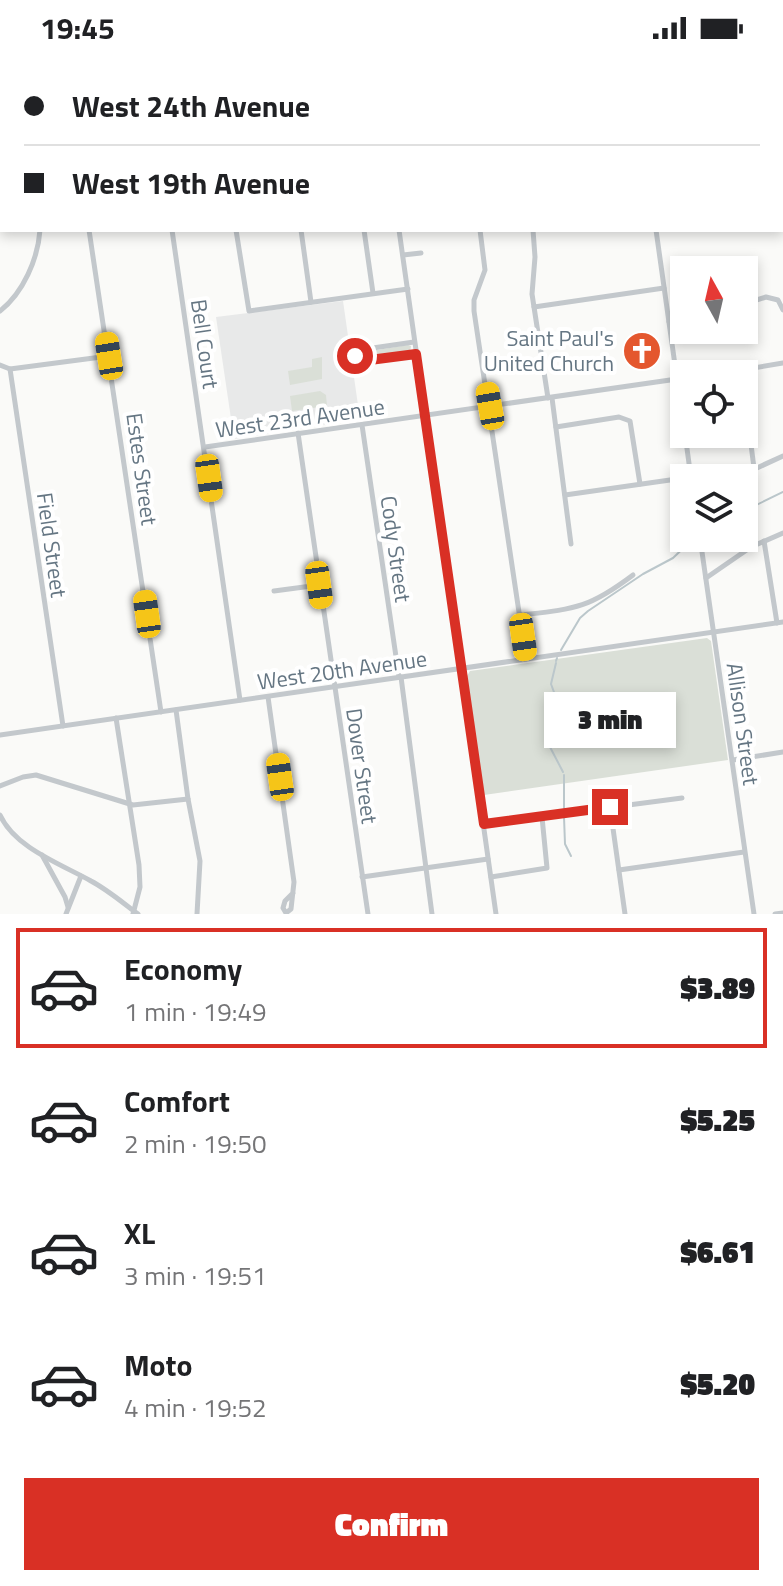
<!DOCTYPE html>
<meta charset="utf-8">
<style>
body{margin:0;font-family:"Titillium Web",sans-serif;background:#f2f2f2;color:#202124;height:100vh;display:flex;flex-direction:column;font-size:30px;white-space:nowrap}
*{box-sizing:border-box;margin:0}
p{font-size:26px;color:#757577}
.icon{flex:none;width:44px;height:44px;fill:none;stroke:currentColor;stroke-width:2;stroke-linecap:round;stroke-linejoin:round}
.map{position:relative;height:858px;overflow:hidden}
.sheet{display:flex;flex-direction:column;background:#fff;flex:1}
.sheet>*{flex:none}
.banner{position:absolute;left:0px;top:0px;width:784px;height:176px;box-shadow:0 4px 12px #0003;display:grid;align-content:center;height:176px;padding:0 24px;background:#fff}
.needle{width:52px;rotate:352deg}
.buttons{position:absolute;left:670px;top:200px;display:grid;gap:16px}
.buttons a{display:grid;place-items:center;width:88px;height:88px;border-radius:0px;background:#fff;box-shadow:0 4px 12px #0003;font-size:40px}
.end{position:absolute;width:36px;height:36px;margin:-18px;border:10px solid #d93025;background:#fff;box-shadow:0 0 0 4px #fff}
.from{border-radius:50%}
.bubble{position:absolute;height:56px;border-radius:0px;background:#fff;box-shadow:0 4px 12px #0003;font-size:26px;font-weight:800;line-height:56px;text-align:center}
.car{position:absolute;width:24px;height:48px;margin:-24px -12px;border-radius:10px;box-shadow:0 0 6px 2px #0007;background:linear-gradient(#f5c518 24%,#345 0 40%,#f5c518 0 76%,#345 0 86%,#f5c518 0)}
.banner b{display:flex;align-items:center;gap:28px;height:76px;font-size:30px}
.banner b+b{border-top:2px solid #e0e0e0}
.banner i{width:20px;height:20px;background:#202124}
ul{padding:14px 0 0;list-style:none}
li{display:flex;align-items:center;gap:24px;height:120px;margin:0 16px 12px;padding:0 8px;border:4px solid transparent;border-radius:0px}
li div{flex:1}
li b{display:block;font-size:30px}
li em{font-style:normal;font-weight:800}
li.on{border-color:#d93025}
li>.icon{width:72px;height:72px;stroke-width:1.5}
.primary-button{display:flex;gap:16px;margin-top:auto;padding:16px 24px}
.primary-button a{flex:1;height:92px;border-radius:0px;background:#d93025;color:#fff;font-size:32px;font-weight:800;line-height:92px;text-align:center}
.status{display:flex;justify-content:space-between;align-items:center;height:56px;padding:0 40px;background:#fff;direction:ltr}
.status svg{height:22px;fill:currentColor}
.map>svg:first-child{display:block}
</style>
<div class="status"><b>19:45</b><svg viewBox="0 0 49 12"><path d="M0 12V9h3v3zM5 12V6h3v6zM10 12V3h3v9zM15 12V0h3v12zM26 1h20v11H26zM47 4h2v5h-2z"/></svg></div>
<div class="map">
<svg width="783" height="858" viewBox="0 0 783 858">
<rect width="100%" height="100%" fill="#fafaf8"/>
<path fill="#e8e9e9" d="M343,245L360,363L234,383L216,261Z"/>
<g fill="#dadfd7">
<path d="M0,0H783V45L782,2H2L0,158Z"/>
<path d="M408,289L411,290L410,296L362,303L357,300L358,297Z"/>
<path d="M322,301V323L290,329L288,315L312,311V303Z"/>
<path d="M320,335L326,339L327,350L292,355L290,340Z"/>
<path d="M707,582L711,585L728,704L484,739L467,620L470,615Z"/>
</g>
<g fill="none" stroke-linecap="round" stroke-linejoin="round">
<g stroke="#bbc7cb" stroke-width="2">
<path d="M744,455L783,436"/>
<path d="M561,594L580,562L588,555L643,518L673,502L694,482"/>
<path d="M556,605L557,602"/>
<path d="M556,607L551,628L558,647"/>
<path d="M556,669L558,650"/>
<path d="M555,672L550,691L563,716"/>
<path d="M564,752V719"/>
<path d="M564,761L565,788L571,800"/>
</g>
<g stroke="#c3c8cc" stroke-width="5">
<path d="M782,50H783"/>
<path d="M782,62L783,60"/>
<path d="M782,117L783,115"/>
<path d="M782,155L783,161"/>
<path d="M0,163H2"/>
<path d="M89,174L161,656"/>
<path d="M172,174L240,644"/>
<path d="M236,174L249,255L408,233"/>
<path d="M301,174L311,246"/>
<path d="M364,174L373,237"/>
<path d="M399,174L496,858"/>
<path d="M480,174L485,214L474,244V255L526,603"/>
<path d="M533,174L535,201L532,238L548,342"/>
<path d="M656,174L684,373"/>
<path d="M403,199L421,197"/>
<path d="M744,248L766,241L778,244L783,254"/>
<path d="M534,251L664,232"/>
<path d="M0,255C23,237 38,203 40,174"/>
<path d="M669,266L684,264"/>
<path d="M414,286L359,294L355,300L362,305L416,298"/>
<path d="M0,309L10,313L109,300"/>
<path d="M10,313L63,670"/>
<path d="M717,318L783,307"/>
<path d="M744,334L754,412"/>
<path d="M552,342L571,488"/>
<path d="M362,369L399,621"/>
<path d="M556,371L619,361L630,365L640,428"/>
<path d="M298,377L368,858"/>
<path d="M685,378L691,422"/>
<path d="M205,391L684,322"/>
<path d="M735,422L783,400"/>
<path d="M565,439L684,422"/>
<path d="M700,482L754,858"/>
<path d="M764,485L777,567"/>
<path d="M706,522L751,491L783,477"/>
<path d="M274,535L319,529"/>
<path d="M520,559C574,553 588,553 633,519"/>
<path d="M401,621L432,858"/>
<path d="M268,641L294,826L291,853L286,857L283,852L285,845L293,837"/>
<path d="M176,654L188,743L200,805L197,858"/>
<path d="M116,662L139,809L140,831L133,858"/>
<path d="M0,679L783,566"/>
<path d="M733,704L783,696"/>
<path d="M0,730L23,721L36,719L133,749L188,743"/>
<path d="M610,751L625,858"/>
<path d="M0,759C15,792 61,808 91,825C108,834 123,847 138,858"/>
<path d="M484,768L682,742"/>
<path d="M42,799L65,841L68,851"/>
<path d="M619,814L744,796"/>
<path d="M362,821L488,803"/>
<path d="M491,821L547,812L542,761"/>
<path d="M66,858L81,820"/>
<path d="M775,858L783,857"/>
</g>
</g>
<g fill="none" stroke-linecap="round" stroke-linejoin="round">
<path stroke="#d93025" stroke-width="10" d="M355,300L362,305L416,298L484,768L610,751"/>
</g>
<defs>
<symbol id="church-disc" viewBox="-11 -11 22 22"><circle r="9.5" fill="#e4572e" stroke="#fff"/><path d="M-1.2-6h2.4v3.5h3.3v2.4h-3.3V6h-2.4V-.1h-3.3v-2.4h3.3Z" fill="#fff"/></symbol>
</defs>
<g fill-rule="evenodd">
<use href="#church-disc" x="620" y="273" width="44" height="44"/>
</g>
<g text-anchor="middle" dominant-baseline="central" stroke-width="8" stroke-linejoin="round" paint-order="stroke">
<g font-size="22" fill="#657683" stroke="#fff" text-anchor="end">
<text x="614" y="282">Saint Paul's<tspan x="614" dy="25">United Church</tspan></text>
</g>
<g font-size="22" fill="#657683" stroke="#fff">
<text transform="translate(205 288) rotate(82)">Bell Court</text>
<text transform="translate(300 362) rotate(-8)">West 23rd Avenue</text>
<text transform="translate(142 413) rotate(82)">Estes Street</text>
<text transform="translate(52 489) rotate(82)">Field Street</text>
<text transform="translate(396 493) rotate(82)">Cody Street</text>
<text transform="translate(342 614) rotate(-8)">West 20th Avenue</text>
<text transform="translate(743 668) rotate(82)">Allison Street</text>
<text transform="translate(362 710) rotate(82)">Dover Street</text>
</g>
</g>
</svg>
<div class="buttons">
<a><svg class="needle" viewBox="-14 -14 28 28"><path d="M0-13l5 13h-10z" fill="#e53935"/><path d="M0 13l5-13h-10z" fill="#757577"/></svg></a>
<a><svg class="icon" aria-label="locate" viewBox="0 0 24 24"><circle cx="12" cy="12" r="6"/><path d="M12 2v4M12 18v4M2 12h4M18 12h4"/></svg></a>
<a><svg class="icon" aria-label="layers" viewBox="0 0 24 24"><path d="M12 4l9 5-9 5-9-5zM3 14l9 5 9-5"/></svg></a>
</div>
<i class="end from" style="left:355px;top:300px"></i>
<i class="end" style="left:610px;top:751px"></i>
<div class="bubble" style="left:544px;top:636px;width:132px">3 min</div>
<i class="car" style="left:109px;top:300px;rotate:351deg"></i>
<i class="car" style="left:490px;top:350px;rotate:350deg"></i>
<i class="car" style="left:209px;top:422px;rotate:172deg"></i>
<i class="car" style="left:319px;top:529px;rotate:172deg"></i>
<i class="car" style="left:147px;top:558px;rotate:352deg"></i>
<i class="car" style="left:523px;top:581px;rotate:172deg"></i>
<i class="car" style="left:280px;top:721px;rotate:352deg"></i>
<div class="banner">
<b><i class="from"></i>West 24th Avenue</b>
<b><i></i>West 19th Avenue</b>
</div>
</div>
<section class="sheet">
<ul>
<li class="on"><svg class="icon" aria-label="car" viewBox="0 0 24 24"><path d="M5 17H2v-5l4-1 3-4h7l3 4 3 1v5h-3M9 17h6M6 11h13"/><circle cx="7" cy="17" r="2"/><circle cx="17" cy="17" r="2"/></svg><div><b>Economy</b><p>1 min · 19:49</p></div><em>$3.89</em></li>
<li><svg class="icon" aria-label="car" viewBox="0 0 24 24"><path d="M5 17H2v-5l4-1 3-4h7l3 4 3 1v5h-3M9 17h6M6 11h13"/><circle cx="7" cy="17" r="2"/><circle cx="17" cy="17" r="2"/></svg><div><b>Comfort</b><p>2 min · 19:50</p></div><em>$5.25</em></li>
<li><svg class="icon" aria-label="car" viewBox="0 0 24 24"><path d="M5 17H2v-5l4-1 3-4h7l3 4 3 1v5h-3M9 17h6M6 11h13"/><circle cx="7" cy="17" r="2"/><circle cx="17" cy="17" r="2"/></svg><div><b>XL</b><p>3 min · 19:51</p></div><em>$6.61</em></li>
<li><svg class="icon" aria-label="car" viewBox="0 0 24 24"><path d="M5 17H2v-5l4-1 3-4h7l3 4 3 1v5h-3M9 17h6M6 11h13"/><circle cx="7" cy="17" r="2"/><circle cx="17" cy="17" r="2"/></svg><div><b>Moto</b><p>4 min · 19:52</p></div><em>$5.20</em></li>
</ul>
<div class="primary-button"><a>Confirm</a></div>
</section>
